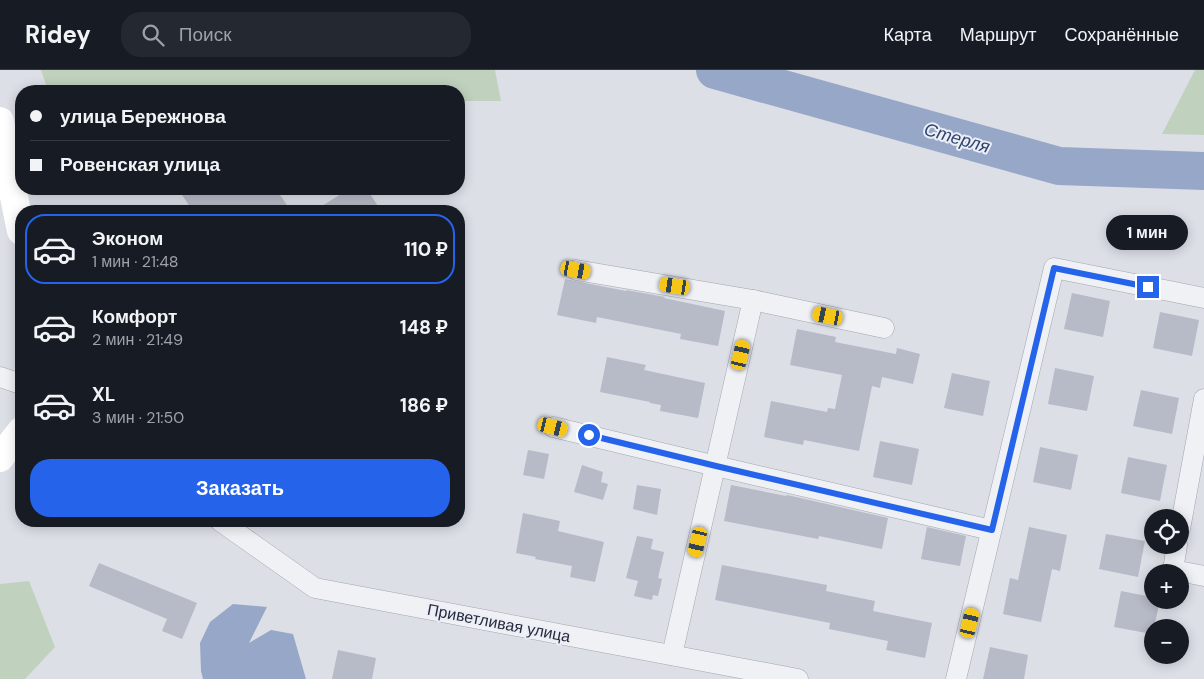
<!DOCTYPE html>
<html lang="ru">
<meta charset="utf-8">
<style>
body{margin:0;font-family:"DM Sans",sans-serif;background:#242831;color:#f1f3f6;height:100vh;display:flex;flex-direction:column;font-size:19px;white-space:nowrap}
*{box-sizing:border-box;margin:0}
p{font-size:16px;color:#9ea1a6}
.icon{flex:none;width:28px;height:28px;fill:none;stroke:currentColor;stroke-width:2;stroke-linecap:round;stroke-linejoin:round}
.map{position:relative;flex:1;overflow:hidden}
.details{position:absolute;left:15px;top:135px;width:450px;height:322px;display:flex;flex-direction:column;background:#171b24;border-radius:20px;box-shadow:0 2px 12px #0003}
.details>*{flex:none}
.guide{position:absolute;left:15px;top:15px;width:450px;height:110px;border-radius:20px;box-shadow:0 2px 12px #0003;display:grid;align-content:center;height:110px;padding:0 15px;background:#171b24}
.fabs{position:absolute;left:1144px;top:439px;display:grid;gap:10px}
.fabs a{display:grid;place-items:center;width:45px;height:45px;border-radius:50%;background:#171b24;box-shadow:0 2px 12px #0003;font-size:25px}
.end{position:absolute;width:22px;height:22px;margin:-11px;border:6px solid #2563eb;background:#fff;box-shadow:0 0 0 2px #fff}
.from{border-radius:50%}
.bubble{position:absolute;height:35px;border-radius:18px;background:#171b24;box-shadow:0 2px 12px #0003;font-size:16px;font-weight:700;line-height:35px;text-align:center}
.car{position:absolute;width:15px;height:30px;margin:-15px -8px;border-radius:6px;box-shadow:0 0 4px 1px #0007;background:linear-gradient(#f5c518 24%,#345 0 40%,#f5c518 0 76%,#345 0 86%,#f5c518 0)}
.guide b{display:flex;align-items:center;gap:18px;height:48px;font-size:19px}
.guide b+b{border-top:1px solid #363941}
.guide i{width:12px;height:12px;background:#f1f3f6}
ul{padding:9px 0 0;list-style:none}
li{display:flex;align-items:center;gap:15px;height:70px;margin:0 10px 8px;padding:0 5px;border:2px solid transparent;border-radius:20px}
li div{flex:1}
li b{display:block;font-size:19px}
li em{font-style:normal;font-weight:700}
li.on{border-color:#2563eb}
li>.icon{width:45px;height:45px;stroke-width:1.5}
.button{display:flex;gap:10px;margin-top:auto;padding:10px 15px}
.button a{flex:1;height:58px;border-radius:20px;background:#2563eb;color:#fff;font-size:20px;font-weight:700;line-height:58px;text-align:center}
header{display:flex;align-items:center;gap:30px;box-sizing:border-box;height:70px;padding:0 25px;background:#171b24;border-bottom:1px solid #363941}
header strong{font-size:24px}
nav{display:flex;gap:28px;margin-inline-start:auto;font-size:18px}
.search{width:350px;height:45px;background:#242831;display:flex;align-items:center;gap:12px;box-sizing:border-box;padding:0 18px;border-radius:20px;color:#9ea1a6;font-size:19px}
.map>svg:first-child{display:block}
</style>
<header>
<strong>Ridey</strong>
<div class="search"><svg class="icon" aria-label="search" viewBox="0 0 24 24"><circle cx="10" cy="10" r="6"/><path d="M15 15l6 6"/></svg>Поиск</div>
<nav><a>Карта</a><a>Маршрут</a><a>Сохранённые</a></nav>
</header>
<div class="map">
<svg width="1204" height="609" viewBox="0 0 1204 609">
<rect width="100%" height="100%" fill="#dddfe7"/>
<g fill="#c0d1be">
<path d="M41,0H495L501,31H459V21H48Z"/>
<path d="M1195,0H1204V65L1162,64Z"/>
<path d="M29,511L55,577L25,609H0V514Z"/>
</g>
<path fill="#97a7c8" d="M233,534L267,537L249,573L271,560L293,564L306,609H203L201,601L200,573L210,552Z"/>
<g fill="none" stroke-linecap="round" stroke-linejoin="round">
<path stroke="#97a7c8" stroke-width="38" d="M715,0L1059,96L1204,101"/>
</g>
<g fill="#b7bac7">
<path d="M178,119H276L291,141H193Z"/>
<path d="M349,119H367L381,141H314Z"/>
<path d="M565,209L626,221V220L665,227L664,228L725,241L718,276L680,269L681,264L597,247L596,253L557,245Z"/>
<path d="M1072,223L1110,231L1103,267L1064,259Z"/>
<path d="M1160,242L1199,250L1192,286L1153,278Z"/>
<path d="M797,259L836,267L835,272L896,284L897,278L920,284L913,314L882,307L880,318L872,316L859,381L804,370L803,375L764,367L771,331L827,342L828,338L835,339L842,305L790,295Z"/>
<path d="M607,287L646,295L644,300L705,313L698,348L660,341L661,335L650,333V332L600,322Z"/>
<path d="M1055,298L1094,306L1087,341L1048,334Z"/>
<path d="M952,303L990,311L983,346L944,338Z"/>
<path d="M1141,320L1179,328L1172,364L1133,356Z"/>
<path d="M880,371L919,379L912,415L873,407Z"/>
<path d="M1040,377L1078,385L1071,420L1033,412Z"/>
<path d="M528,380L549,384L544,409L523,405Z"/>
<path d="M1128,387L1167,395L1160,431L1121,423Z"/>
<path d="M582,395L603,402L601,412L608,414L603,430L574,422Z"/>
<path d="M637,415L661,419L657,445L633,439Z"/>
<path d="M731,415L786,426L787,425L805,429L888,448L882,479L819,466L818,469L724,451Z"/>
<path d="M523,443L560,451L558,461L604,472L595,512L570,507L572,496L535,489L536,487L516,483Z"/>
<path d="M927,457L966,466L960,496L921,489Z"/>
<path d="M1029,457L1067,465L1060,501L1052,499L1041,552L1003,544L1010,508L1018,510Z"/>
<path d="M1106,464L1145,471L1138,507L1099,499Z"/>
<path d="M637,466L653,469L651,479L664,482L658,508L662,509L658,526L653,525L652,530L634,526L638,511L626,508Z"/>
<path d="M99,493L197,533L182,569L162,561L167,549L89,516Z"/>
<path d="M722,495L827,515L826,521L875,531L873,541L932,553L925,588L886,580L888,571L829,559L830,553L715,530Z"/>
<path d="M1121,521L1152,527V530H1160L1154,558H1152V564L1114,557Z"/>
<path d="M990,577L1028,585L1024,609H983Z"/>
<path d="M338,580L376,588L372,609H332Z"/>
</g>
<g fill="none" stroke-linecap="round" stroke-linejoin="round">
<defs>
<g id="street">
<path d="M576,200L753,230L884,258"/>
<path d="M0,307L21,314"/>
<path d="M553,357L716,396L991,460"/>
<path d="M220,451L315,518L798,609"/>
<path d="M1180,459L1204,329"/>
<path d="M1177,475L1173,500L1204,506"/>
<path d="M672,585L753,230"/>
<path d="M956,609L1054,198L1204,228"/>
</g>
</defs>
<use href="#street" stroke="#a2a5b1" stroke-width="21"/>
<use href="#street" stroke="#eff1f5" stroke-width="20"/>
<g stroke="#fff" stroke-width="28">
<path d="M0,51L12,117L21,161"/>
<path d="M0,388L21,361"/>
</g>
</g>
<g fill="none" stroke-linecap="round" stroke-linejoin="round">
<path stroke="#2563eb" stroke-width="6" d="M589,365L716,396L992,460L1054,198L1148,217"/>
</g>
<g text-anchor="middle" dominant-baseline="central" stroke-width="4" stroke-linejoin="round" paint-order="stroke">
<g font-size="16" fill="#262b3e" stroke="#eceef5">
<text transform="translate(499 553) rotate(11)">Приветливая улица</text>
</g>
<g font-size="18" font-style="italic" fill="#304372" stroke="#eceef5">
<text transform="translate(957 68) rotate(16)">Стерля</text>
</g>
</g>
</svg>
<div class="fabs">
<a><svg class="icon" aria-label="locate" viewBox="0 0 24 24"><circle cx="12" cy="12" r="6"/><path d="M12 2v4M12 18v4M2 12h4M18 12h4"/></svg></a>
<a>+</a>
<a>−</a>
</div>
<i class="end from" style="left:589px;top:365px"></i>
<i class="end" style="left:1148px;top:217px"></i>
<div class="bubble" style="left:1106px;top:145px;width:82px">1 мин</div>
<i class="car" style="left:576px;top:200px;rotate:100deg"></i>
<i class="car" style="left:675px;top:216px;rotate:279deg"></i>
<i class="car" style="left:828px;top:246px;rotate:282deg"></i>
<i class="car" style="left:741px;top:285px;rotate:13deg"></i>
<i class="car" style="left:553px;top:357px;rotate:104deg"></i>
<i class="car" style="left:698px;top:472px;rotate:193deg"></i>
<i class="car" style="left:970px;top:553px;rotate:13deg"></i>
<div class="guide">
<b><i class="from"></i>улица Бережнова</b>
<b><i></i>Ровенская улица</b>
</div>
<section class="details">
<ul>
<li class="on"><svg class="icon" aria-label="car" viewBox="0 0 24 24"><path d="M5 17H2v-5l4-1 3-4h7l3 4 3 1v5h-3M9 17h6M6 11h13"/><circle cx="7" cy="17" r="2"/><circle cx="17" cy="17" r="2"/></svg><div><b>Эконом</b><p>1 мин · 21:48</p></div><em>110 ₽</em></li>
<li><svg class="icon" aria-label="car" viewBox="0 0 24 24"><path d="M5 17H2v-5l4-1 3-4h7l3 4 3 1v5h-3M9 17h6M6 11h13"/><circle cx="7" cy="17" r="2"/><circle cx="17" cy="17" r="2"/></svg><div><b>Комфорт</b><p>2 мин · 21:49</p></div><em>148 ₽</em></li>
<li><svg class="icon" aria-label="car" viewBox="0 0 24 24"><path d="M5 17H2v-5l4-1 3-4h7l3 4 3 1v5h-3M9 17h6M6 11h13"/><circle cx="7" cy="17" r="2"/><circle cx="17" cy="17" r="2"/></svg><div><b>XL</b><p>3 мин · 21:50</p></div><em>186 ₽</em></li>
</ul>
<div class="button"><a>Заказать</a></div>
</section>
</div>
